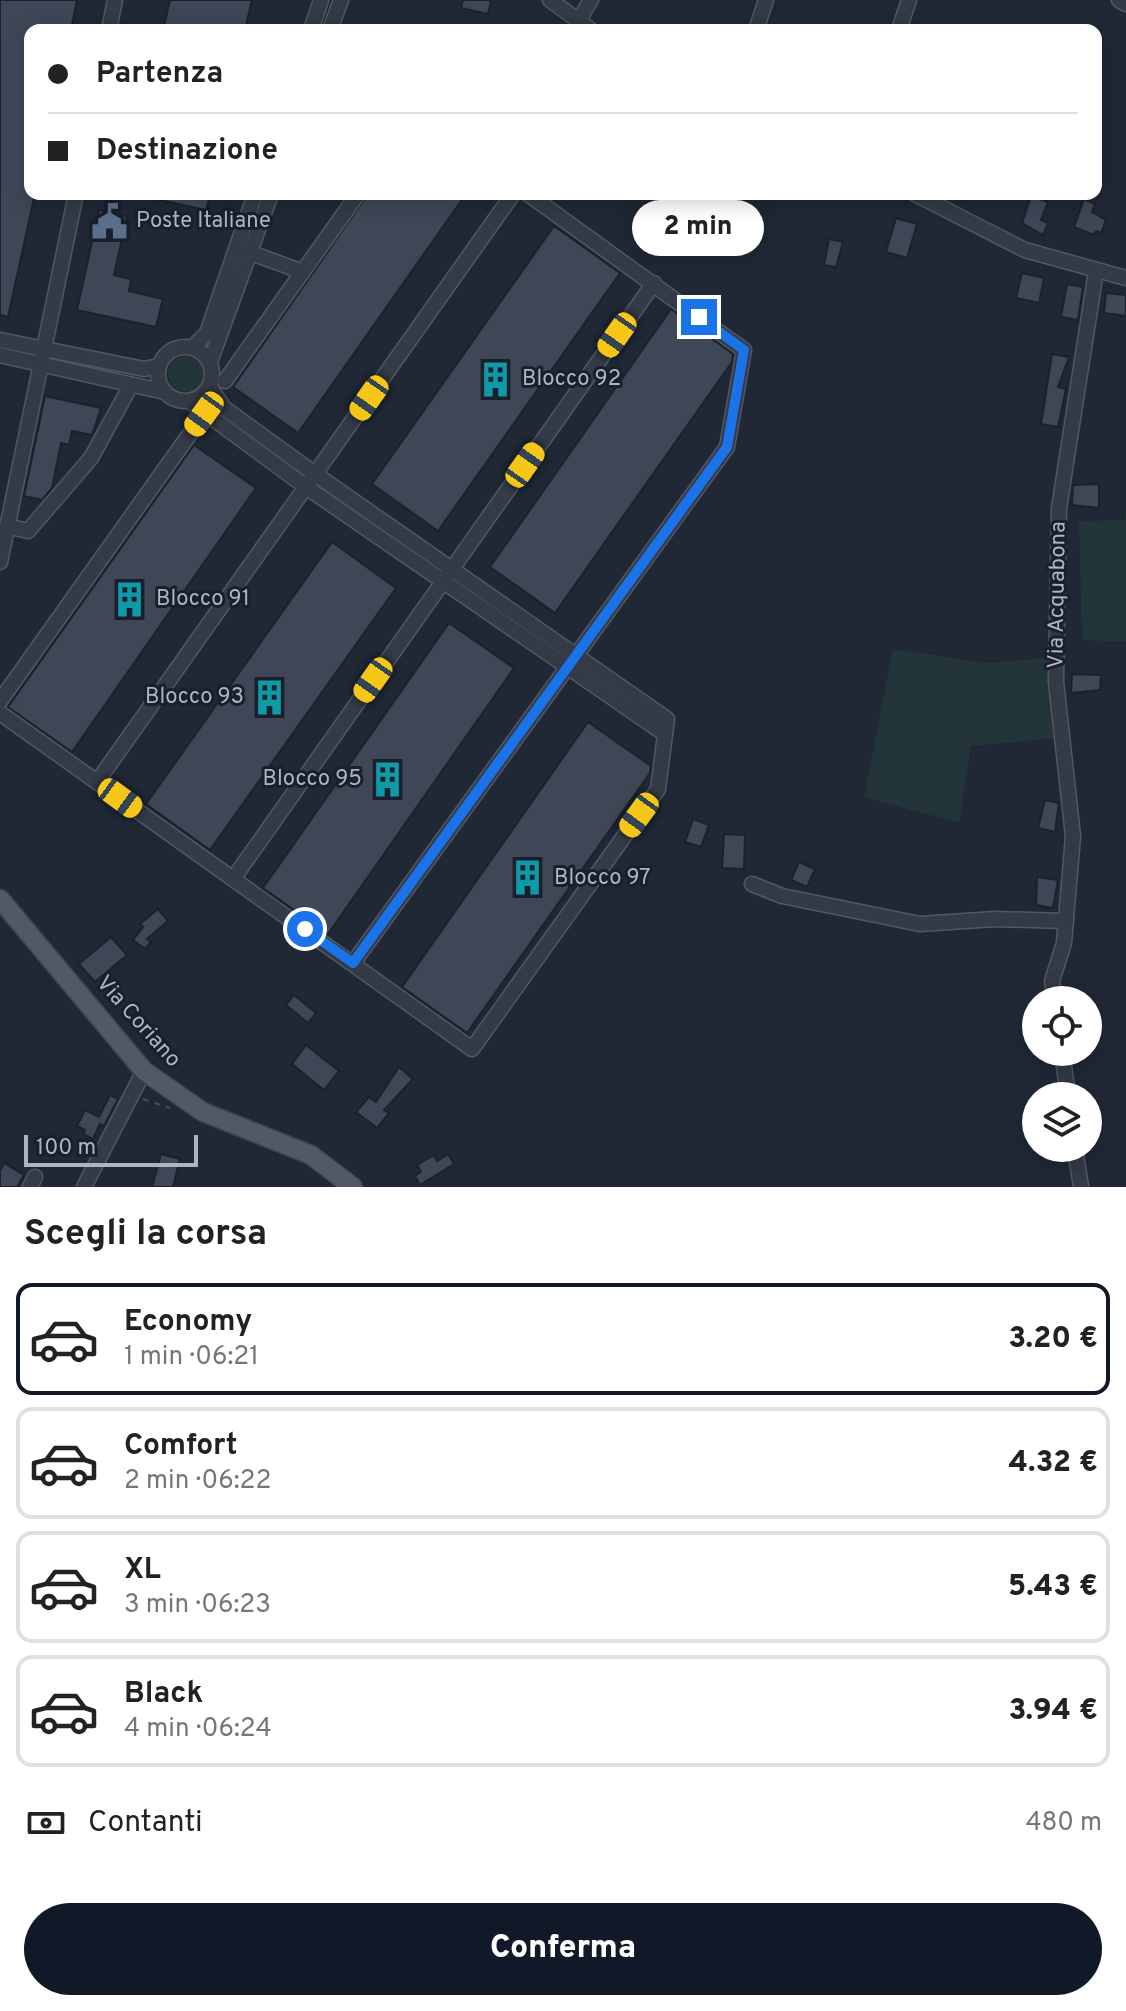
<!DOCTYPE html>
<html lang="it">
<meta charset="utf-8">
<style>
body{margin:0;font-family:Overpass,sans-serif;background:#f6f6f6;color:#222;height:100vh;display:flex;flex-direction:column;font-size:30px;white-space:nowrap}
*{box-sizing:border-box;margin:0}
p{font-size:26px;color:#767676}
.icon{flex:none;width:44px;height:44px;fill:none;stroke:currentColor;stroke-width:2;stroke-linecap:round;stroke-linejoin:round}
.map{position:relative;height:1187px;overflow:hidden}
.panel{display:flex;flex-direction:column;background:#fff;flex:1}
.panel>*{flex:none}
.guide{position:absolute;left:24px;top:24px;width:1078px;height:176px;border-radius:16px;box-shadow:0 4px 20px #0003;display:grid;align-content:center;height:176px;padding:0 24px;background:#fff}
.buttons{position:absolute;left:1022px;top:986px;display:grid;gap:16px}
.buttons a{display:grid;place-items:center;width:80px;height:80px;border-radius:50%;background:#fff;box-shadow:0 4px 20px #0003;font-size:40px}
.scale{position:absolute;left:24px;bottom:20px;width:174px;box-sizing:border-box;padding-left:8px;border:4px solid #aeb4c3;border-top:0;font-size:22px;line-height:28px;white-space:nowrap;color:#aeb4c3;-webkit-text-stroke:6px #191f2b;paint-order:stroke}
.end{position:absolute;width:36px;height:36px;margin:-18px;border:10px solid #1a73e8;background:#fff;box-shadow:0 0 0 4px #fff}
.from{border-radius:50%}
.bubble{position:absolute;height:56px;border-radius:28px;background:#fff;box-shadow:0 4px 20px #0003;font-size:26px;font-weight:800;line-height:56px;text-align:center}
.car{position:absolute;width:24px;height:48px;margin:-24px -12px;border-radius:10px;box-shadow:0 0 6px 2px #0007;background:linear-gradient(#f5c518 24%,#345 0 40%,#f5c518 0 76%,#345 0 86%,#f5c518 0)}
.guide b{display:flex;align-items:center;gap:28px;height:76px;font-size:30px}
.guide b+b{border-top:2px solid #e0e0e0}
.guide i{width:20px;height:20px;background:#222}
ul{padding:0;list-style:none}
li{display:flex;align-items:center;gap:24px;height:112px;margin:0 16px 12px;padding:0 8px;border:4px solid #e0e0e0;border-radius:16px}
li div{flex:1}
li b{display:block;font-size:30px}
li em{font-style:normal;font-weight:800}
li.current{border-color:#111827}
li>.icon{width:72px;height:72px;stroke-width:1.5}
h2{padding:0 24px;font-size:36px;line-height:96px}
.pay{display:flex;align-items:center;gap:20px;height:88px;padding:0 24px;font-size:30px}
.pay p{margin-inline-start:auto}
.cta{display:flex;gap:16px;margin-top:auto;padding:16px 24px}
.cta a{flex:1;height:92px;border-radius:48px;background:#111827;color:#fff;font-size:32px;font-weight:800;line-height:92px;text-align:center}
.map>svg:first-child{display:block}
</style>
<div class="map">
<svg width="1126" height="1187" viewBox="0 0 1126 1187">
<rect width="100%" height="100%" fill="#202836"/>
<g fill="#233538">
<circle cx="186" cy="374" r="18"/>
<path d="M1126,510V642L1082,640L1079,521L1125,520Z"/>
<path d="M893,649L986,663L1047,658L1057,738L971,746L959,823L864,797Z"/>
</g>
<g fill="#3f4757" stroke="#1b212d" stroke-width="2">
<path d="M0,0H77L71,30H30V194H35L8,317L0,315Z"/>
<path d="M170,0H252L245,30H163Z"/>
<path d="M463,0H491L488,14L461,8Z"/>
<path d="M151,194H210L206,210L150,198Z"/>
<path d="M368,194H466L298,433L233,387Z"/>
<path d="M1031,196L1048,202L1041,220L1048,223L1043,235L1022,223Z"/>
<path d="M1084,199L1095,204L1092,212L1106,220L1101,233L1096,231L1094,235L1074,227Z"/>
<path d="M99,210L127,216L114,275L131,279L129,291L163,299L156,327L77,310Z"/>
<path d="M896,218L917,224L907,258L886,252Z"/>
<path d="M554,226L620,273L438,531L372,484Z"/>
<path d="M829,239L843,242L836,267L824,265Z"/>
<path d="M1022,273L1044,278L1039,303L1016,298Z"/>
<path d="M1067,284L1083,287L1078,320L1061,317Z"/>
<path d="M1106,293L1126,295V316L1104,313Z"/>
<path d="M671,309L733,354L732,362L555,613L490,567Z"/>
<path d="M1052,354L1069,357L1058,387L1066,389L1058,427L1041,424Z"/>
<path d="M45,396L101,408L92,435L72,431L69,445L61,443L52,488L42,500L24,496Z"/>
<path d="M194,445L256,488L72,752L8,707Z"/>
<path d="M1099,484V508L1072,505L1073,485Z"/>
<path d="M332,542L396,588L210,850L146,804Z"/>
<path d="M449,623L514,668L328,934L263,888Z"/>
<path d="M1072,674L1101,675L1100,690L1071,693Z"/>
<path d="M588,722L651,766L650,773L467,1033L402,987Z"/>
<path d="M1045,800L1059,803L1055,832L1038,828Z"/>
<path d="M693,819L709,825L701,847L685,842Z"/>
<path d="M724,834L745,835L744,869L722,868Z"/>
<path d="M799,862L815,869L807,887L791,880Z"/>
<path d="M1037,877L1058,880L1053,908L1036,905Z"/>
<path d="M158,909L168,921L147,939L151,942L145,949L133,940L143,927L140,924Z"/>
<path d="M111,937L127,955L95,982L79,964Z"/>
<path d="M294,995L316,1013L308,1023L286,1005Z"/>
<path d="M306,1045L339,1071L324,1090L292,1064Z"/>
<path d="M399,1067L413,1079L384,1110L389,1113L377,1128L356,1112L369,1097L376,1102Z"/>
<path d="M110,1095L118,1099L104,1126L100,1124L93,1139L83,1134L85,1130L77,1126L85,1110L99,1117Z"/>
<path d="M161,1154L180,1159L173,1187H152Z"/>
<path d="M448,1154L454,1164L420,1185L415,1176L421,1172L417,1165L434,1155L437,1161Z"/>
<path d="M4,1163L24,1175L17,1187H0V1171Z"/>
</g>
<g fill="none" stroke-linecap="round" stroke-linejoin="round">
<defs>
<g id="minor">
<path d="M550,0L591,30"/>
<path d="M1119,0L1126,4"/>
<path d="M579,20L591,0"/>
<path d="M109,30L115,0"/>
<path d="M311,30L321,0"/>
<path d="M330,30L341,0"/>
<path d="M756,30L766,0"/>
<path d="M899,30L909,0"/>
<path d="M915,194L1025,250L1126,278"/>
<path d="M243,250L303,272"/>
<path d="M0,340L144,369L159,366"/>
<circle cx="185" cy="374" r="27"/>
<path d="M193,347L207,333L255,194"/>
<path d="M0,355L165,392"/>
<path d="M210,362L271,194"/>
<path d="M225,381L358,194"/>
<path d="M189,401L306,487L665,734"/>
<path d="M7,526L28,531L91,458L131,385"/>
<path d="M0,562L76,194"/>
<path d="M0,701L204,414"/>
<path d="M0,713L472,1049L658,789L667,719L315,474L224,408L210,387"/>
<path d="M97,782L513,194"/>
<path d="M233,879L654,283"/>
<path d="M752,884L782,896L920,924L995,919L1066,921"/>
<path d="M353,963L727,447L744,350L528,194"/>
<path d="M1055,1000L1052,981L1064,943L1073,836L1056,682L1059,508L1096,271"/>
<path d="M1062,1052L1068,1096"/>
<path d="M1075,1148L1081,1187"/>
<path d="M30,1187L35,1177"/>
<path d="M84,1187L144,1071"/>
</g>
<path id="major" d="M0,899L144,1071L203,1112L311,1155L353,1187"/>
</defs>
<use href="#minor" stroke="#515764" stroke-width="17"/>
<use href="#major" stroke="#3d4350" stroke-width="21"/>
<path stroke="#405054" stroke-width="2" stroke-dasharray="6 6" stroke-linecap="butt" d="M143,1099L170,1108"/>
<use href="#minor" stroke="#343a46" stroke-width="14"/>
<use href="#major" stroke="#515866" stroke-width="18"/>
</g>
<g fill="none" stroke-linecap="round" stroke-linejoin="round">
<path stroke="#1a73e8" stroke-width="10" d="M305,929L353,963L727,447L744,350L699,317"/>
</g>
<defs>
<symbol id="civic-bare" viewBox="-9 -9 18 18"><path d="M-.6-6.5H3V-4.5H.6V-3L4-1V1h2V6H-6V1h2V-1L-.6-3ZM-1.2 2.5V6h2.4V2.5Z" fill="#5c6f8a" stroke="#191f2b" stroke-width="2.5" paint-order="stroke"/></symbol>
<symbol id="building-bare" viewBox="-9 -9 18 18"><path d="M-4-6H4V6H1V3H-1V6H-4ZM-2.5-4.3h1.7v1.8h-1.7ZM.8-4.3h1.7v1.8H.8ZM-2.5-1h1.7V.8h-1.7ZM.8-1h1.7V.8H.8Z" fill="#0f9aa8" stroke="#191f2b" stroke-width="2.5" paint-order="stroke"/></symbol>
</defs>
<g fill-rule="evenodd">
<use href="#civic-bare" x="84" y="196" width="51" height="51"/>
<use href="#building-bare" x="470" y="354" width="51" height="51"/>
<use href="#building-bare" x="104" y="574" width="51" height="51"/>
<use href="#building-bare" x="244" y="672" width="51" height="51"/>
<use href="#building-bare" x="362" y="754" width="51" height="51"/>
<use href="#building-bare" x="502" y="852" width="51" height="51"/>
</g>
<g text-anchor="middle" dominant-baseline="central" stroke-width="6" stroke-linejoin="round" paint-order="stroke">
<g font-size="22" fill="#aeb4c3" stroke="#191f2b" text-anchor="start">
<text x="136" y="221">Poste Italiane</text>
<text x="522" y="379">Blocco 92</text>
<text x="156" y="599">Blocco 91</text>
<text x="244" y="697" text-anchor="end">Blocco 93</text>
<text x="362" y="779" text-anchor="end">Blocco 95</text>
<text x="554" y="878">Blocco 97</text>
</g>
<g font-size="22" fill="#aeb4c3" stroke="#191f2b">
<text transform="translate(1058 595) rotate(-89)">Via Acquabona</text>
<text transform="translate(138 1022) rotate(48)">Via Coriano</text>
</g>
</g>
</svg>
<div class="buttons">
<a><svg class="icon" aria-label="locate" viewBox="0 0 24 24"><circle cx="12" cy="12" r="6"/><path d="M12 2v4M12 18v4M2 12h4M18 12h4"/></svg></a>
<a><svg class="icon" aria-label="layers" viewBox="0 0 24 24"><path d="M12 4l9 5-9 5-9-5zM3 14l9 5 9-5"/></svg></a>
</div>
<div class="scale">100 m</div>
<i class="end from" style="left:305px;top:929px"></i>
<i class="end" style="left:699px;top:317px"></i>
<div class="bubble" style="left:632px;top:200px;width:132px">2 min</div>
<i class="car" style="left:617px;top:335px;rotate:215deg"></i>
<i class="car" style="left:369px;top:398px;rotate:215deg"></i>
<i class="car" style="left:204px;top:414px;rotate:216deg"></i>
<i class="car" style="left:525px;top:465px;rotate:35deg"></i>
<i class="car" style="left:373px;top:680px;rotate:215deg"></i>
<i class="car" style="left:120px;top:798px;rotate:126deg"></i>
<i class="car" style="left:639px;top:815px;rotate:216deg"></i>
<div class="guide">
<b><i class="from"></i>Partenza</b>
<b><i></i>Destinazione</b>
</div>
</div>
<section class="panel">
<h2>Scegli la corsa</h2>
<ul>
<li class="current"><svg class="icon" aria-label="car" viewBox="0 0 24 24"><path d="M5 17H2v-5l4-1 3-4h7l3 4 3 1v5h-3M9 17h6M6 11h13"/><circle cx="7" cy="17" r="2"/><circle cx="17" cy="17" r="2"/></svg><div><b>Economy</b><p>1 min · 06:21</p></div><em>3.20 €</em></li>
<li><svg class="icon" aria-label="car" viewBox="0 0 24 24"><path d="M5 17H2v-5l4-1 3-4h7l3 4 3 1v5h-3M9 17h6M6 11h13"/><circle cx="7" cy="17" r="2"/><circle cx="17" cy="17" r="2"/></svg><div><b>Comfort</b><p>2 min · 06:22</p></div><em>4.32 €</em></li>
<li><svg class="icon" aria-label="car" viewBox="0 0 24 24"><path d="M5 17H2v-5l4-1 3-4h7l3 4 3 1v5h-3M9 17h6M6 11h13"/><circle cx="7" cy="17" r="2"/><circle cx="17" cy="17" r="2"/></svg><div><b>XL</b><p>3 min · 06:23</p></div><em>5.43 €</em></li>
<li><svg class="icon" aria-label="car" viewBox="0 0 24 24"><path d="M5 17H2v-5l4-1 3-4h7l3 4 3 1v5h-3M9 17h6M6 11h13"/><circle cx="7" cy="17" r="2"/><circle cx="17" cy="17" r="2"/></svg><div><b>Black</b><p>4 min · 06:24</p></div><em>3.94 €</em></li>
</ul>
<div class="pay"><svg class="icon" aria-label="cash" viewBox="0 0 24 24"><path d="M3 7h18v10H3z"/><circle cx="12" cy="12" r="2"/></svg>Contanti<p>480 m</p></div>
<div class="cta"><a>Conferma</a></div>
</section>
